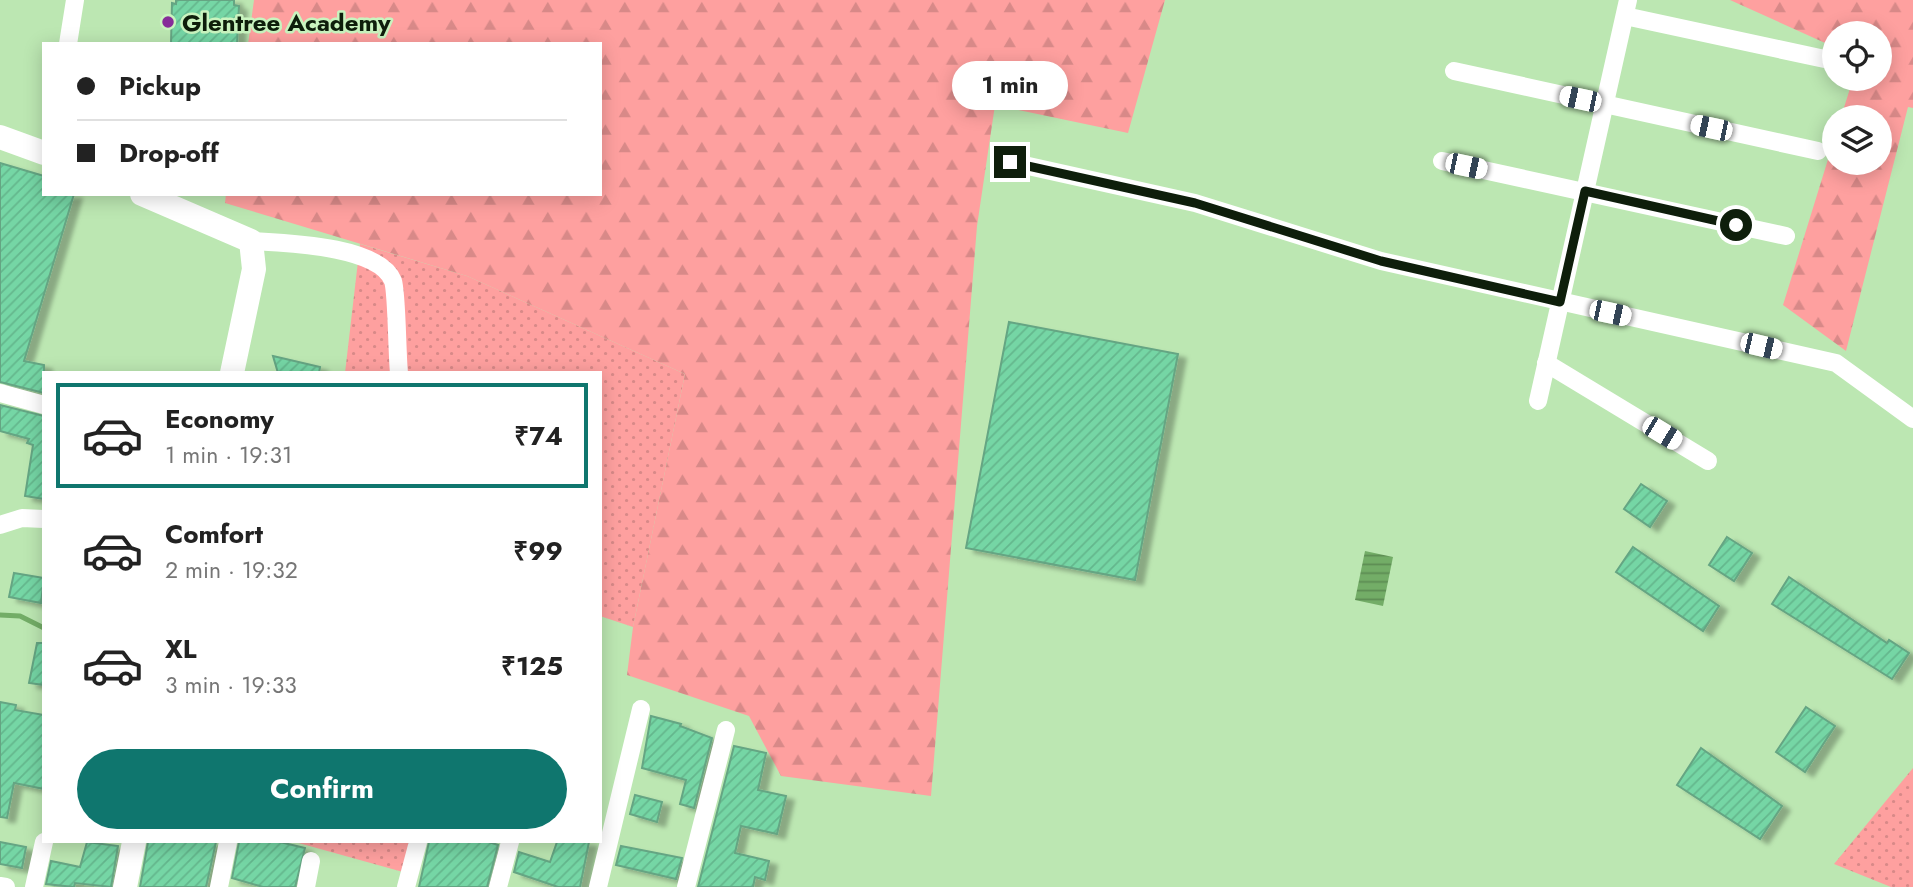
<!DOCTYPE html>
<meta charset="utf-8">
<style>
body{margin:0;font-family:Jost,sans-serif;background:#f2f2f2;color:#222;height:100vh;display:flex;flex-direction:column;font-size:26px;white-space:nowrap}
*{box-sizing:border-box;margin:0}
p{font-size:23px;color:#767676}
.icon{flex:none;width:38px;height:38px;fill:none;stroke:currentColor;stroke-width:2;stroke-linecap:round;stroke-linejoin:round}
.map{position:relative;flex:1;overflow:hidden}
.panel{position:absolute;left:42px;top:371px;width:560px;height:472px;display:flex;flex-direction:column;background:#fff;border-radius:0px;box-shadow:0 4px 18px #0003}
.panel>*{flex:none}
.banner{position:absolute;left:42px;top:42px;width:560px;height:154px;border-radius:0px;box-shadow:0 4px 18px #0003;display:grid;align-content:center;height:154px;padding:0 35px;background:#fff}
.tools{position:absolute;left:1822px;top:21px;display:grid;gap:14px}
.tools a{display:grid;place-items:center;width:70px;height:70px;border-radius:50%;background:#fff;box-shadow:0 4px 18px #0003;font-size:35px}
.end{position:absolute;width:32px;height:32px;margin:-16px;border:9px solid #0e1e0b;background:#fff;box-shadow:0 0 0 4px #fff}
.from{border-radius:50%}
.bubble{position:absolute;height:49px;border-radius:24px;background:#fff;box-shadow:0 4px 18px #0003;font-size:23px;font-weight:700;line-height:49px;text-align:center}
.car{position:absolute;width:21px;height:42px;margin:-21px -10px;border-radius:9px;box-shadow:0 0 5px 2px #0007;background:linear-gradient(#fff 24%,#345 0 40%,#fff 0 76%,#345 0 86%,#fff 0)}
.banner b{display:flex;align-items:center;gap:24px;height:66px;font-size:26px}
.banner b+b{border-top:2px solid #e0e0e0}
.banner i{width:18px;height:18px;background:#222}
ul{padding:12px 0 0;list-style:none}
li{display:flex;align-items:center;gap:21px;height:105px;margin:0 14px 10px;padding:0 21px;border:4px solid transparent;border-radius:0px}
li div{flex:1}
li b{display:block;font-size:26px}
li em{font-style:normal;font-weight:700}
li.selected{border-color:#0f766e}
li>.icon{width:63px;height:63px;stroke-width:1.5}
.action{display:flex;gap:14px;margin-top:auto;padding:14px 35px}
.action a{flex:1;height:80px;border-radius:42px;background:#0f766e;color:#fff;font-size:28px;font-weight:700;line-height:80px;text-align:center}
.map>svg:first-child{display:block}
</style>
<div class="map">
<svg width="1913" height="887" viewBox="0 0 1913 887">
<defs>
<pattern id="grass-dots" width="8" height="8" patternUnits="userSpaceOnUse" patternTransform="scale(1.75)"><rect width="8" height="8" fill="#fea09f"/><path d="M2 2h.1M6 6h.1" fill="none" stroke="#d88988" stroke-width="1.8" stroke-linecap="round"/></pattern>
<pattern id="forest-firs" width="22" height="20" patternUnits="userSpaceOnUse" patternTransform="scale(1.75)"><rect width="22" height="20" fill="#fea09f"/><path d="M5 1l3.5 6h-7zM16 11l3.5 6h-7z" fill="#d88988"/></pattern>
<pattern id="water-rules" width="6" height="5" patternUnits="userSpaceOnUse" patternTransform="scale(1.75)"><rect width="6" height="5" fill="#73ad67"/><path d="M0 2.5h6" fill="none" stroke="#5d8c53"/></pattern>
<pattern id="building-hatch" width="6" height="6" patternUnits="userSpaceOnUse" patternTransform="scale(1.75)"><rect width="6" height="6" fill="#75d6a5"/><path d="M-1 1l2-2M0 6l6-6M5 7l2-2" fill="none" stroke="#64b78d"/></pattern>
<filter id="shadow"><feDropShadow dx="8" dy="4.5" stdDeviation="2" flood-color="#0004"/></filter>
</defs>
<rect width="100%" height="100%" fill="#bce7b2"/>
<g fill="url(#grass-dots)">
<path d="M360,244L467,276L685,374L633,627L600,616V373H345Z"/>
<path d="M1913,768V887H1891L1834,864Z"/>
<path d="M295,842H411L403,872Z"/>
</g>
<g fill="url(#forest-firs)">
<path d="M254,0H1165L1128,133L995,105L977,226L931,796L781,776L749,716L627,675L633,627L685,374L467,276L225,203L226,194H600V44H248Z"/>
<path d="M1730,0H1913V108L1908,107L1846,351L1783,305L1834,140V163H1880V117H1841L1853,79H1880V33H1834V47Z"/>
</g>
<path fill="url(#water-rules)" d="M1365,551L1393,557L1383,606L1355,600Z"/>
<g fill="none" stroke-linecap="round" stroke-linejoin="round">
<path stroke="#73ad67" stroke-width="5" d="M0,615L20,616L44,628"/>
</g>
<g fill="url(#building-hatch)" stroke="#65a583" stroke-width="2" filter="url(#shadow)">
<path d="M176,0H234V5L239,6L237,44H171L172,3L176,4Z"/>
<path d="M0,163L44,176V194H74L24,361L44,365V393L0,382Z"/>
<path d="M1009,322L1178,354L1135,580L966,548Z"/>
<path d="M273,356L320,367L319,373H278Z"/>
<path d="M0,405L44,416V499L25,496L33,445L27,443L29,439L0,431Z"/>
<path d="M1641,484L1667,501L1650,527L1624,509Z"/>
<path d="M1727,537L1752,553L1734,581L1709,565Z"/>
<path d="M1633,547L1719,606L1703,631L1616,572Z"/>
<path d="M14,573L44,578L41,603L9,597Z"/>
<path d="M1789,577L1887,643L1889,640L1909,653L1892,679L1772,604Z"/>
<path d="M37,643H44V685L29,683Z"/>
<path d="M0,702L16,705L15,710L44,715V789L14,783L7,818L0,817Z"/>
<path d="M1806,707L1835,726L1805,772L1776,752Z"/>
<path d="M651,716L681,724L680,726L712,738L694,808L680,804L686,780L642,768Z"/>
<path d="M734,746L766,753L758,790L786,796L777,834L741,826L735,853L769,861L765,880L755,877L753,887H698Z"/>
<path d="M1701,748L1782,806L1760,839L1677,785Z"/>
<path d="M635,795L662,802L657,822L630,814Z"/>
<path d="M0,842L26,847L22,868L0,864Z"/>
<path d="M87,842L118,846L111,887L75,883L74,887L46,884L51,861L80,867Z"/>
<path d="M148,842H216L206,887H140Z"/>
<path d="M239,842H280L305,848L295,887H263L232,878Z"/>
<path d="M429,842H489L498,845L487,887H419Z"/>
<path d="M557,842H589L580,887H558L514,872L519,852L550,862Z"/>
<path d="M621,846L682,858L676,879L616,865Z"/>
</g>
<g fill="none" stroke-linecap="round" stroke-linejoin="round">
<g stroke="#fff" stroke-width="18">
<path d="M1625,16L1834,61"/>
<path d="M68,44L75,0"/>
<path d="M1454,71L1818,151"/>
<path d="M1442,161L1786,236"/>
<path d="M1010,162L1195,203L1381,261L1836,363L1913,419"/>
<path d="M251,241C283,243 379,245 393,281C397,293 397,355 399,373"/>
<path d="M1546,363L1708,461"/>
<path d="M0,393L44,405"/>
<path d="M1538,401L1628,0"/>
<path d="M0,525L22,518L44,519"/>
<path d="M0,886L6,887"/>
<path d="M34,887L44,842"/>
<path d="M219,887L228,842"/>
<path d="M306,887L311,861"/>
<path d="M406,887L418,842"/>
<path d="M498,887L510,842"/>
<path d="M598,887L641,709"/>
<path d="M686,887L726,730"/>
</g>
<g stroke="#fff" stroke-width="24">
<path d="M0,137L44,153"/>
<path d="M142,194L251,241L254,269L232,373"/>
<path d="M125,887L134,842"/>
</g>
</g>
<g fill="none" stroke-linecap="round" stroke-linejoin="round">
<path stroke="#0e1e0b" stroke-width="9" d="M1010,162L1195,203L1381,261L1560,302L1585,191L1736,225"/>
</g>
<circle fill="#862d99" stroke="#c9f4bf" stroke-width="2.5" cx="168" cy="22" r="7"/>
<g text-anchor="middle" dominant-baseline="central" stroke-width="5" stroke-linejoin="round" paint-order="stroke">
<g font-size="24" font-weight="bold" fill="#0e1e0b" stroke="#c9f4bf" text-anchor="start">
<text x="182" y="22">Glentree Academy</text>
</g>
</g>
</svg>
<div class="tools">
<a><svg class="icon" aria-label="locate" viewBox="0 0 24 24"><circle cx="12" cy="12" r="6"/><path d="M12 2v4M12 18v4M2 12h4M18 12h4"/></svg></a>
<a><svg class="icon" aria-label="layers" viewBox="0 0 24 24"><path d="M12 4l9 5-9 5-9-5zM3 14l9 5 9-5"/></svg></a>
</div>
<i class="end from" style="left:1736px;top:225px"></i>
<i class="end" style="left:1010px;top:162px"></i>
<div class="bubble" style="left:952px;top:61px;width:116px">1 min</div>
<i class="car" style="left:1580px;top:99px;rotate:282deg"></i>
<i class="car" style="left:1711px;top:128px;rotate:282deg"></i>
<i class="car" style="left:1466px;top:166px;rotate:102deg"></i>
<i class="car" style="left:1610px;top:313px;rotate:102deg"></i>
<i class="car" style="left:1761px;top:346px;rotate:103deg"></i>
<i class="car" style="left:1662px;top:433px;rotate:121deg"></i>
<div class="banner">
<b><i class="from"></i>Pickup</b>
<b><i></i>Drop-off</b>
</div>
<section class="panel">
<ul>
<li class="selected"><svg class="icon" aria-label="car" viewBox="0 0 24 24"><path d="M5 17H2v-5l4-1 3-4h7l3 4 3 1v5h-3M9 17h6M6 11h13"/><circle cx="7" cy="17" r="2"/><circle cx="17" cy="17" r="2"/></svg><div><b>Economy</b><p>1 min · 19:31</p></div><em>₹74</em></li>
<li><svg class="icon" aria-label="car" viewBox="0 0 24 24"><path d="M5 17H2v-5l4-1 3-4h7l3 4 3 1v5h-3M9 17h6M6 11h13"/><circle cx="7" cy="17" r="2"/><circle cx="17" cy="17" r="2"/></svg><div><b>Comfort</b><p>2 min · 19:32</p></div><em>₹99</em></li>
<li><svg class="icon" aria-label="car" viewBox="0 0 24 24"><path d="M5 17H2v-5l4-1 3-4h7l3 4 3 1v5h-3M9 17h6M6 11h13"/><circle cx="7" cy="17" r="2"/><circle cx="17" cy="17" r="2"/></svg><div><b>XL</b><p>3 min · 19:33</p></div><em>₹125</em></li>
</ul>
<div class="action"><a>Confirm</a></div>
</section>
</div>
